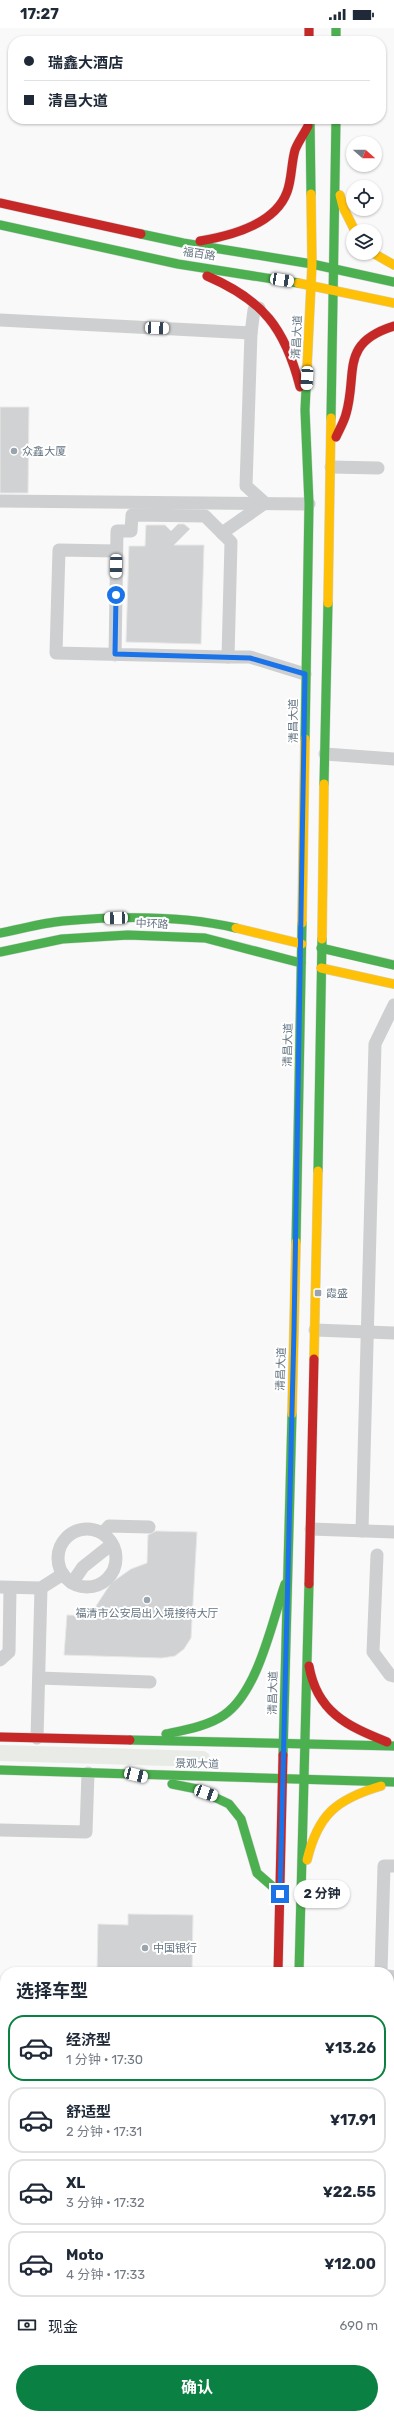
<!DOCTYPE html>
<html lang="zh">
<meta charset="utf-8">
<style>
body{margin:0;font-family:Rubik,"Noto Sans SC",sans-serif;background:#f2f2f3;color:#1f2937;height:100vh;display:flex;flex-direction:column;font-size:15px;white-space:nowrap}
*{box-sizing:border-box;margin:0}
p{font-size:13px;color:#747a83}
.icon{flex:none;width:22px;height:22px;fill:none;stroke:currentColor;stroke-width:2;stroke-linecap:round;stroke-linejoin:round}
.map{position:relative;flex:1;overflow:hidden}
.panel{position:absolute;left:0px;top:1939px;width:394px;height:452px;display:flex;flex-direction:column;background:#fff;border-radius:16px 16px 0 0;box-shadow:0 1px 3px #0004}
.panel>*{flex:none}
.hud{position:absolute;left:8px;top:8px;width:378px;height:88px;border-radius:16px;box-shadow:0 1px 3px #0004;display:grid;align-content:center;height:88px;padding:0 16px;background:#fff}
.needle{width:26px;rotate:111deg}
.tools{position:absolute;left:346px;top:108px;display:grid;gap:8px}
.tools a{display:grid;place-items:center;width:36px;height:36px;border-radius:50%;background:#fff;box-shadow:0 1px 3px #0004;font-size:20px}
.end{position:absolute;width:18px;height:18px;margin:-9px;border:5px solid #1a73e8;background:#fff;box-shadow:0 0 0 2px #fff}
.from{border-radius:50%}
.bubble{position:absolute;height:28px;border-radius:14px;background:#fff;box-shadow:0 1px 3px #0004;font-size:13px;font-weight:700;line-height:28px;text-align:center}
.car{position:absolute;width:12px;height:24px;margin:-12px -6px;border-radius:5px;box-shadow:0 0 3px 1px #0007;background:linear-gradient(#fff 24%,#345 0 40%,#fff 0 76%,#345 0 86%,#fff 0)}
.hud b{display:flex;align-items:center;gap:14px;height:38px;font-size:15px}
.hud b+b{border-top:1px solid #e0e1e3}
.hud i{width:10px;height:10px;background:#1f2937}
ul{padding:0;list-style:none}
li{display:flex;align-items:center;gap:12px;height:66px;margin:0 8px 6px;padding:0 8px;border:2px solid #e0e1e3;border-radius:16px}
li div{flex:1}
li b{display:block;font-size:15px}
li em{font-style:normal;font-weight:700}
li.current{border-color:#0b8043}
li>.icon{width:36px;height:36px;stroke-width:1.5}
h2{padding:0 16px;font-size:18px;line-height:48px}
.pay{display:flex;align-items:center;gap:10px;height:44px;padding:0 16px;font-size:15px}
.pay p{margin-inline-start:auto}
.button{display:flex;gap:8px;margin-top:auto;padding:8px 16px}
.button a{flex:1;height:46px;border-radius:24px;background:#0b8043;color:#fff;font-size:16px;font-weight:700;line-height:46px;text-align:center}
.status{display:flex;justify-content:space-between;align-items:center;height:28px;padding:0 20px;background:#fff;direction:ltr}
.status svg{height:11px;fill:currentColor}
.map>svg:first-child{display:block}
</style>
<div class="status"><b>17:27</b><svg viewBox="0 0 49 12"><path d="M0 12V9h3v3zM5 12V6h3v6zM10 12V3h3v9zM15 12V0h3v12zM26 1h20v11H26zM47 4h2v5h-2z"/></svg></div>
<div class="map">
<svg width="394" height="2391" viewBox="0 0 394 2391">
<rect width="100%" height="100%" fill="#f9f9f9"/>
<path fill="#e8ebe6" d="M0,1717L204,1723L209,1726L210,1732L208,1737L202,1739L0,1733Z"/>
<g fill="#d0d2d3" stroke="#e8e8e8">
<path d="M0,379H29L28,465H0Z"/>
<path d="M178,496H184L190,501L174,517H204L201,616L126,614L129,518H145L146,497H165L171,503Z"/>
<path d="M156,1503L197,1504L191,1610L184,1621L175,1628L162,1630L64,1627L67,1587L97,1588L96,1578L111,1555L131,1541L147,1535L148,1507Z"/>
<path d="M128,1886L193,1887L192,1944H97L98,1896L128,1897Z"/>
</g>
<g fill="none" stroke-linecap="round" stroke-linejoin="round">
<defs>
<g id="fast">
<path d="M336,0V13"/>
<path d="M310,91L311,166"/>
<path d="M0,197L178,236L298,255"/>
<path d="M141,206L183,215L312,236L394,254"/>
<path d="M331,390L336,91"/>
<path d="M305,711L309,476L305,382L307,340"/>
<path d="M324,756L328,575"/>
<path d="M0,905C21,901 42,895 63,893C119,888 181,887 236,900"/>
<path d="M321,920L394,937"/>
<path d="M0,924L62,911L128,907L205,910L301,935"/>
<path d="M318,1143L322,911"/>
<path d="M296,1214L302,895"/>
<path d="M166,1706C185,1702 208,1698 224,1687C258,1664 272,1594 285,1556"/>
<path d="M130,1712L394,1718"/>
<path d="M283,1727L292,1386"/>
<path d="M0,1742L394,1754"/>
<path d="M172,1756L197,1761L229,1776L241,1791L257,1845L280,1865"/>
<path d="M299,1944L309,1556"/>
<path d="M389,2355H394"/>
<path d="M0,2379H5"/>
<path d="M192,2386L201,2391"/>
<path d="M290,2386V2391"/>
<path d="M336,2391L344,2386"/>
</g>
<g id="slow">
<path d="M340,167L343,179L355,203"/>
<path d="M373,225L394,237"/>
<path d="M298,255L394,275"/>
<path d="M307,340L312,236L311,166"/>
<path d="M328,575L331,390"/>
<path d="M302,895L305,711"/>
<path d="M236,900L302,916"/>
<path d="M322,911L324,756"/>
<path d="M321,940L394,956"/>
<path d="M314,1331L318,1143"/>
<path d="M292,1386L296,1214"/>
<path d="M307,1832C318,1786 337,1771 381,1758"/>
<path d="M0,2047H5"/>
<path d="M0,2361H5"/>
</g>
<g id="jam">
<path d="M309,0V13"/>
<path d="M0,175L141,206"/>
<path d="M200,213C230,208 275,197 287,164C292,151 291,136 295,122C298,114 304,106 308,98"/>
<path d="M207,248C263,272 285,300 300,359"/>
<path d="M336,409C339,402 344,394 346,386C358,345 339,315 394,298"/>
<path d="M309,1556L314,1331"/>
<path d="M309,1638C317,1684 347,1698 387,1714"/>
<path d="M0,1709L130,1712"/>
<path d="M278,1944L283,1727"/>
<path d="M389,2371H394"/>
<path d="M270,2386V2391"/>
</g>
</defs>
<use href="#fast" stroke="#d5d6d7" stroke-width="10"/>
<use href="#slow" stroke="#d5d6d7" stroke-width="10"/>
<use href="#jam" stroke="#d5d6d7" stroke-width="10"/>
<g stroke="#cecfd0" stroke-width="13">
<path d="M0,292L251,305L254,282L259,280"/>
<path d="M331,439L378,440"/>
<path d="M0,473L309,476"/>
<path d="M222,505L265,475L246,458L251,305"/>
<path d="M115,627L117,503H131L132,487L205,488L231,514L228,629L56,625L59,522L116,523"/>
<path d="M228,629H250L305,646"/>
<path d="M325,726L394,731"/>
<path d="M315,1302L394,1305"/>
<path d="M311,1501L394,1504"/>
<circle cx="87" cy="1530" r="29"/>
<path d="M362,1503L375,1016L394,977"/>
<path d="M103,1505L109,1498L149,1499"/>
<path d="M377,1527L373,1624L390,1647L394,1648"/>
<path d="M72,1555L83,1539L112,1516"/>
<path d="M0,1559L41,1560L63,1546"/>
<path d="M0,1632L9,1624L10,1560"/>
<path d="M39,1650L150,1654"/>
<path d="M37,1710L41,1560"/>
<path d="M0,1802L86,1804L88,1745"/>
<path d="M381,1944L384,1838H394"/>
<path d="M389,1948L394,1949"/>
<path d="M389,1965H394"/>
<path d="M389,2245L394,2250"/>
<path d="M389,2292L394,2293"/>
<path d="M0,2322H5"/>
</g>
<use href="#fast" stroke="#4caf50" stroke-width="9"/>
<use href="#slow" stroke="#ffc107" stroke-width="9"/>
<use href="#jam" stroke="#c62828" stroke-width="9"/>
</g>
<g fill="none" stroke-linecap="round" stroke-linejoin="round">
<path stroke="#1a73e8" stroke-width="5" d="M116,567L115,626L250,630L305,646L294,1302L280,1866"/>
</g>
<g fill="#99a4ac" stroke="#fff" stroke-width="1.5">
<circle cx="14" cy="423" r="4"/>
<rect x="314" y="1261" width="8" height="8" rx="2"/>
<circle cx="147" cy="1572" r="4"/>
<circle cx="145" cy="1920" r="4"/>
</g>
<g text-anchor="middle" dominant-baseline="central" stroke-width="4" stroke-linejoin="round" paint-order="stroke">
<g font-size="11" fill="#657683" stroke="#fff">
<text transform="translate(199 226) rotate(9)">福百路</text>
<text transform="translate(297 309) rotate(-87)">清昌大道</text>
<text transform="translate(293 693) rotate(-90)">清昌大道</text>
<text transform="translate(152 896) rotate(2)">中环路</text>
<text transform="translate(288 1017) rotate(-89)">清昌大道</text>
<text transform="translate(281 1341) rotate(-88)">清昌大道</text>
<text transform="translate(273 1665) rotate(-89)">清昌大道</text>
<text transform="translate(197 1736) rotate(1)">景观大道</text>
</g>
<g font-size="11" fill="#657683" stroke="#fff" text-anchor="start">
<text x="22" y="423">众鑫大厦</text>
<text x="326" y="1265">霞盛</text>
<text x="147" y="1585" text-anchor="middle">福清市公安局出入境接待大厅</text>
<text x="153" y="1920">中国银行</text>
</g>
</g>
</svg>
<div class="tools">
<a><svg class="needle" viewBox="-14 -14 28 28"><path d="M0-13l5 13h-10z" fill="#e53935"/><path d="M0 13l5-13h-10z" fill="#747a83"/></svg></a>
<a><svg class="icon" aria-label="locate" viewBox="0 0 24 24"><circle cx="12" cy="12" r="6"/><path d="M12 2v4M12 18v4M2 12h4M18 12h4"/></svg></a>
<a><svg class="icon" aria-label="layers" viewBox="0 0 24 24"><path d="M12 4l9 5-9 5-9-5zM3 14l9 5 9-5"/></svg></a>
</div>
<i class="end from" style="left:116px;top:567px"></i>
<i class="end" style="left:280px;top:1866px"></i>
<div class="bubble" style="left:294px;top:1852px;width:56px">2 分钟</div>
<i class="car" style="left:282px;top:252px;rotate:99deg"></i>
<i class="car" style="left:157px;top:300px;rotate:93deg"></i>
<i class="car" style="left:307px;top:350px;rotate:183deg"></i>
<i class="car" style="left:116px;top:538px;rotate:181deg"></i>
<i class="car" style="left:116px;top:890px;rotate:268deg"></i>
<i class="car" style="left:136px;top:1747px;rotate:104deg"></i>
<i class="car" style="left:206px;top:1765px;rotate:110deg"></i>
<div class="hud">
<b><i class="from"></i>瑞鑫大酒店</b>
<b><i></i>清昌大道</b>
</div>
<section class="panel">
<h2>选择车型</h2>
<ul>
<li class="current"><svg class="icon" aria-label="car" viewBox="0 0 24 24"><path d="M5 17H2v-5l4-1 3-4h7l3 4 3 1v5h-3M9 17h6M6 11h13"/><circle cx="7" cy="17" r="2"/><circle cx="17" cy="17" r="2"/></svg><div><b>经济型</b><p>1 分钟 · 17:30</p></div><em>¥13.26</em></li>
<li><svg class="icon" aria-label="car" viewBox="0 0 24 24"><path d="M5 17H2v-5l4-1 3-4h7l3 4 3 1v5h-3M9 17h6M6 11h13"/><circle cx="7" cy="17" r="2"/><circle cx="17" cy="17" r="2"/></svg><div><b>舒适型</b><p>2 分钟 · 17:31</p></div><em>¥17.91</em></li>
<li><svg class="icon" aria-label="car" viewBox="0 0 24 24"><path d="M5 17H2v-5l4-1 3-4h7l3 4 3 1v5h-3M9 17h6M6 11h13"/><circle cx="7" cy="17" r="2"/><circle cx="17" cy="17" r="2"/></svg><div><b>XL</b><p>3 分钟 · 17:32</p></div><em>¥22.55</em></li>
<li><svg class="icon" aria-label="car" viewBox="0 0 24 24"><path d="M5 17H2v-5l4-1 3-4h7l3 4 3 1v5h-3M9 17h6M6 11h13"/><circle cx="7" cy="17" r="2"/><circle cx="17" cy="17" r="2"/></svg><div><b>Moto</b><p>4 分钟 · 17:33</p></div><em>¥12.00</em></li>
</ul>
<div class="pay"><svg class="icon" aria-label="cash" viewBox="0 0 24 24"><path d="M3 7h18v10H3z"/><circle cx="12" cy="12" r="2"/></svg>现金<p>690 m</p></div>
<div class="button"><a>确认</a></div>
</section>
</div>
